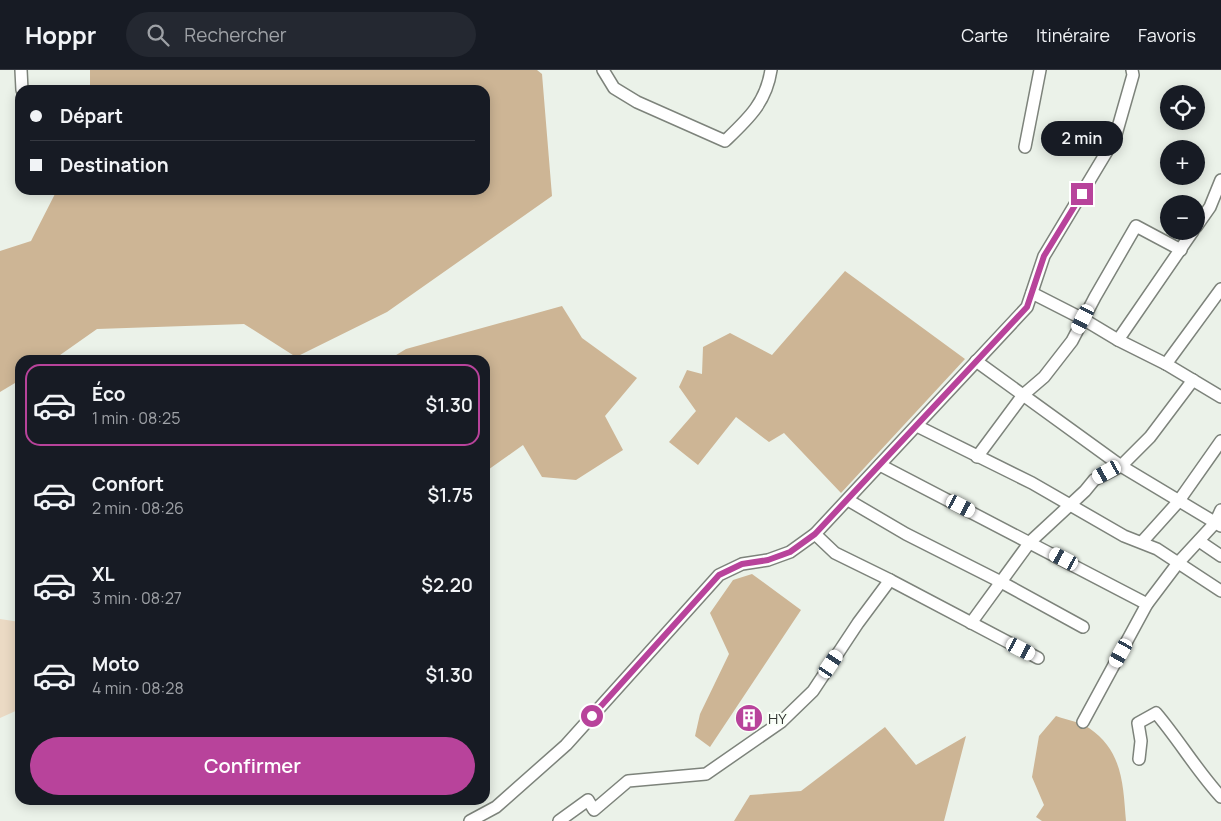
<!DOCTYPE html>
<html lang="fr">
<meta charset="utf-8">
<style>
body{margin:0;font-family:Manrope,sans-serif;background:#242831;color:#f1f3f6;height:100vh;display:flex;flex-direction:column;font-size:19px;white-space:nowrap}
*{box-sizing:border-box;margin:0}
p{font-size:16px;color:#9ea1a6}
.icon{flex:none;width:28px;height:28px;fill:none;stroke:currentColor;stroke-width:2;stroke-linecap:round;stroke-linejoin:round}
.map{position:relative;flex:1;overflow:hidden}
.drawer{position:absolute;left:15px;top:285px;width:475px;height:450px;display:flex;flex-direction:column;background:#171b24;border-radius:15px;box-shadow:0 2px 12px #0003}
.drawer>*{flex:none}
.top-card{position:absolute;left:15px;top:15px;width:475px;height:110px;border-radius:15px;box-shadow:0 2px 12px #0003;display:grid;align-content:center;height:110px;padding:0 15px;background:#171b24}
.tools{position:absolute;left:1160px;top:15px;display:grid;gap:10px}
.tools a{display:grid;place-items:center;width:45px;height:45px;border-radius:50%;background:#171b24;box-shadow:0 2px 12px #0003;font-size:25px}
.end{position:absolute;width:22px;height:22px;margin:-11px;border:6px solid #b8439b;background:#fff;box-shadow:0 0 0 2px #fff}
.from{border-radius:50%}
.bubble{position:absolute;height:35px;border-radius:18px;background:#171b24;box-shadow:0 2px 12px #0003;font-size:16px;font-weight:600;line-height:35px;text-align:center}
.car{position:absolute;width:15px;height:30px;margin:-15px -8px;border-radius:6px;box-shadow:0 0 4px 1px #0007;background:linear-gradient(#fff 24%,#345 0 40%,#fff 0 76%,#345 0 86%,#fff 0)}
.top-card b{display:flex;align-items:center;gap:18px;height:48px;font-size:19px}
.top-card b+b{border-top:1px solid #363941}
.top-card i{width:12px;height:12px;background:#f1f3f6}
ul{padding:9px 0 0;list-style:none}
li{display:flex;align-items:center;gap:15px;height:82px;margin:0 10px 8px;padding:0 5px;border:2px solid transparent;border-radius:15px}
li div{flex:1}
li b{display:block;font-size:19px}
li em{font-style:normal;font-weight:600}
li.selected{border-color:#b8439b}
li>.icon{width:45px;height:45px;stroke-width:1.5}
.cta{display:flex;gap:10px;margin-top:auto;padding:10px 15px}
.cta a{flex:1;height:58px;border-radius:30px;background:#b8439b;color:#fff;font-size:20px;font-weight:600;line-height:58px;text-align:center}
header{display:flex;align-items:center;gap:30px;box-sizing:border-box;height:70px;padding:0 25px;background:#171b24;border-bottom:1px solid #363941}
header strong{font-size:24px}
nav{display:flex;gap:28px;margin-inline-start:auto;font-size:18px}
.search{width:350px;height:45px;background:#242831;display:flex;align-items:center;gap:12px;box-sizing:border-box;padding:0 18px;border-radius:28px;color:#9ea1a6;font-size:19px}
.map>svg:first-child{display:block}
</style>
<header>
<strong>Hoppr</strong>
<div class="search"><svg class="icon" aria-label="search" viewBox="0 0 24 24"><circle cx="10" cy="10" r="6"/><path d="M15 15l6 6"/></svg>Rechercher</div>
<nav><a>Carte</a><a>Itinéraire</a><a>Favoris</a></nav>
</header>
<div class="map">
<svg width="1221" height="751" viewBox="0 0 1221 751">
<rect width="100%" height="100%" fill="#ebf2e9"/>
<path fill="#ebdac4" d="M0,549L20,552V639L0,648Z"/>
<g fill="#cdb595">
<path d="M90,0H537L542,4L552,126L387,242L296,287L244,254L97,259L53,290H20V310L0,322V181L31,171L57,120H485V20H90Z"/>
<path d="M845,201L965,289L841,423L784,363L769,372L736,347L698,395L669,372L696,341L679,317L687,300L702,304L703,277L730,263L772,285Z"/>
<path d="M562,236L582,268L637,308L605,346L623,380L576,410L542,407L523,375L485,402V290H388L406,279Z"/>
<path d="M752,504L801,540L710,677L695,666L700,644L729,584L710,543L733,510Z"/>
<path d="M1056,646C1067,650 1080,652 1089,658C1123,681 1123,715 1126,751H1042L1036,747L1044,735L1032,707L1039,666Z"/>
<path d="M885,657L916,695L966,666L944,751H734L750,725L801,721Z"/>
</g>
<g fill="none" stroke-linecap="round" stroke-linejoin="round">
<defs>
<g id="minor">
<path d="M21,0L22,20"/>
<path d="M603,0L614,18L637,32L725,71C748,49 766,33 771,0"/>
<path d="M1025,77L1040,0"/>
<path d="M1196,157L1210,137L1221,110"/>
<path d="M1032,223L1083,249L1118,270L1166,294L1221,327"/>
<path d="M1118,270L1193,161"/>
<path d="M976,291L1121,396L1221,456"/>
<path d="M1166,294L1221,219"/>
<path d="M917,356L1032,413L1124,466L1157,479L1221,521"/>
<path d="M977,387L1023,325L1044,307L1072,271L1095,227L1136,156L1181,180"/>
<path d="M880,395L1147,534"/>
<path d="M848,430L906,464L1001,512L1083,557"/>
<path d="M815,464L835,483L890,510L1038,588"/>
<path d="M1199,471L1221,486"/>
<path d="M1142,472L1178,432L1221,371"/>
<path d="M971,553L1030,472L1085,421L1094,410L1121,396L1150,367L1193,310"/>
<path d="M1083,652L1147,534L1178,493L1215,453L1221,440"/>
<path d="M1139,689L1141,671L1138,653L1156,643C1179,670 1197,701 1221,727"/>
<path d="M470,751L496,737L566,675L719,505L742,494L768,490L790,482L815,464L1027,237L1044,186L1115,68L1133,5L1132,0"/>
<path d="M559,751L588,730L594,740L628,711L706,704L781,652L813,621L858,553L890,510"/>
</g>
</defs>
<use href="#minor" stroke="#7d837b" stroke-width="14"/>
<use href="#minor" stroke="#fff" stroke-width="11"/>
</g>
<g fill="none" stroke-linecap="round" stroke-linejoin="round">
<path stroke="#b8439b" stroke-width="6" d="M592,646L719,505L742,494L768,490L790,482L815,464L1027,237L1044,186L1082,124"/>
</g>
<defs>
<symbol id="building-disc" viewBox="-11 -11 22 22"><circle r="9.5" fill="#b8439b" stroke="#f9fff7"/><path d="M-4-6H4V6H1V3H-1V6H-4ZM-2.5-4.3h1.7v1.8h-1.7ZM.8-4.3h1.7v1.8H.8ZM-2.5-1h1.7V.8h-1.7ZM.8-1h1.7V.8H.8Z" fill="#fff"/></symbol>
</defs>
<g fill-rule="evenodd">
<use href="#building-disc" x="733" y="632" width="32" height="32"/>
</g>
<g text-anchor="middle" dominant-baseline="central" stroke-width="4.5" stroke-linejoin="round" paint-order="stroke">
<g font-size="15" fill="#343734" stroke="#f9fff7" text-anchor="start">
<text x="768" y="648">HY</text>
</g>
</g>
</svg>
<div class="tools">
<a><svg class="icon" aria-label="locate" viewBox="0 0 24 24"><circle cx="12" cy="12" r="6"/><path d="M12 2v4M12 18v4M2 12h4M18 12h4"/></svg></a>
<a>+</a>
<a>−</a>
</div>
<i class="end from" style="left:592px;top:646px"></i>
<i class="end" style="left:1082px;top:124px"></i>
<div class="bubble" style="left:1041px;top:51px;width:82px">2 min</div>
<i class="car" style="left:1083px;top:249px;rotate:207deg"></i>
<i class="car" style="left:1107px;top:402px;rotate:241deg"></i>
<i class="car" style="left:961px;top:436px;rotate:117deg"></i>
<i class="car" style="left:1064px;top:489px;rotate:298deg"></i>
<i class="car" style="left:1021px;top:579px;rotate:117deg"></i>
<i class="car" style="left:1121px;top:583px;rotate:209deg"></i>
<i class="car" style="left:831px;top:594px;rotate:34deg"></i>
<div class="top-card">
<b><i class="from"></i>Départ</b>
<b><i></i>Destination</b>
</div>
<section class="drawer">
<ul>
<li class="selected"><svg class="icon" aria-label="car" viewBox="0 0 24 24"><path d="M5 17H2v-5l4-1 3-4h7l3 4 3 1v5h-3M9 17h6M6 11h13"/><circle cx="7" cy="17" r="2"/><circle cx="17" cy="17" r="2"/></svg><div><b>Éco</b><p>1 min · 08:25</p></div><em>$1.30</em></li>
<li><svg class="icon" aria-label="car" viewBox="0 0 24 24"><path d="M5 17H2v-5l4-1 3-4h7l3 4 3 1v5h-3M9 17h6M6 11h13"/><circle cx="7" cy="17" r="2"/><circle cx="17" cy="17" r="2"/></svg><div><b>Confort</b><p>2 min · 08:26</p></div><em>$1.75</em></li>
<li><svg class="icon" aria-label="car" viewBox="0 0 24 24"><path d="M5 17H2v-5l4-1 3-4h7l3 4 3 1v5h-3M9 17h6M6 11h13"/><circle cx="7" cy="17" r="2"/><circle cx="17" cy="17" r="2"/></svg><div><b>XL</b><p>3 min · 08:27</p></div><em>$2.20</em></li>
<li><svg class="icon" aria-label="car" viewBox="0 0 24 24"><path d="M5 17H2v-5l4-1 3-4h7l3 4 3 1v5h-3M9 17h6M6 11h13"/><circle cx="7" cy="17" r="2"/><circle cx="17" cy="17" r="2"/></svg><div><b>Moto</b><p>4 min · 08:28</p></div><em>$1.30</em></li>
</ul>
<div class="cta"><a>Confirmer</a></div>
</section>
</div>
